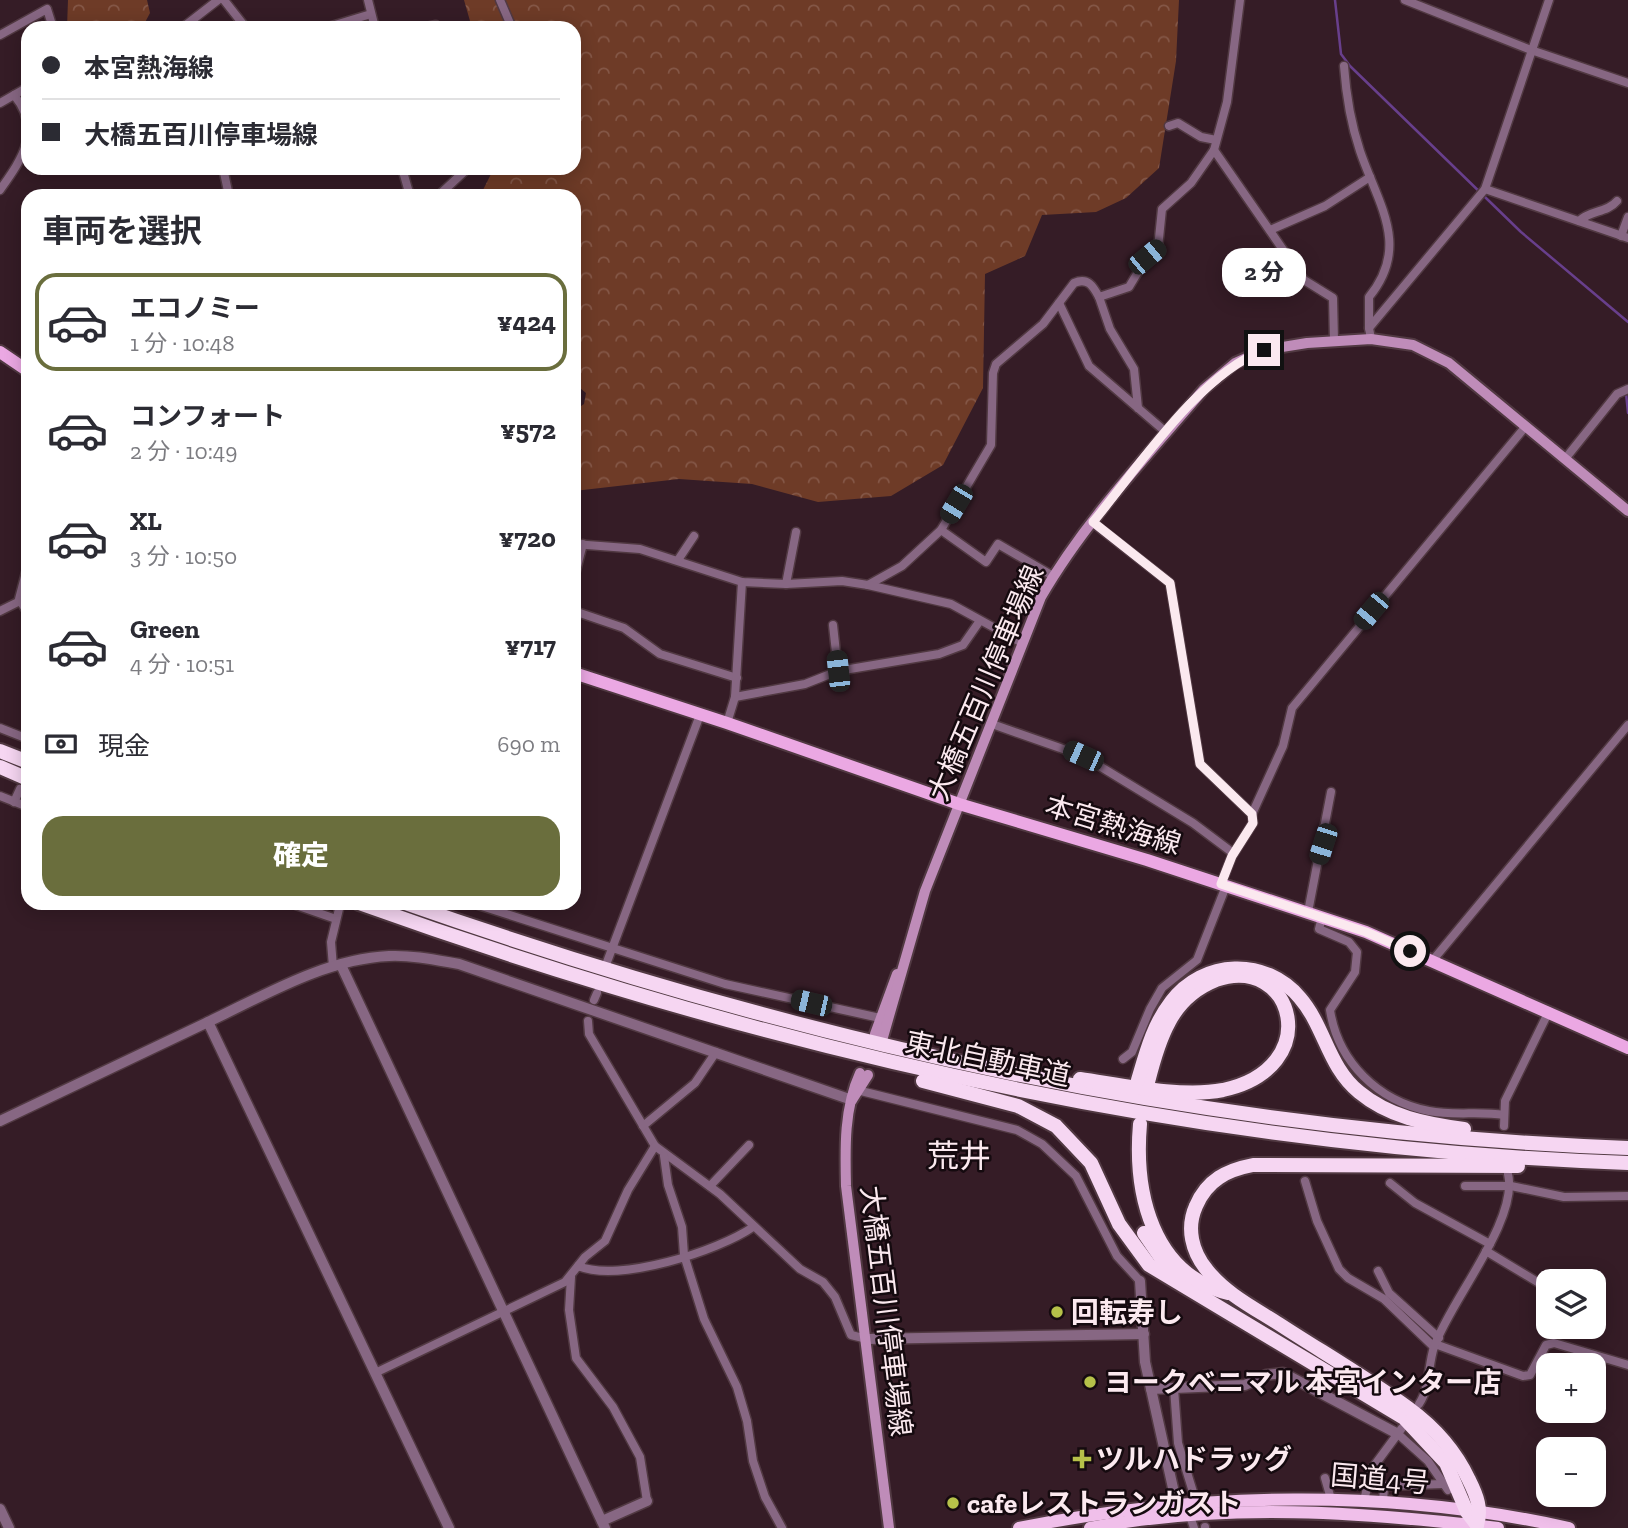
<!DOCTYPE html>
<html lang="ja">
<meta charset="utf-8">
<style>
body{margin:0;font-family:"Zilla Slab","Noto Sans JP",serif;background:#f2f2f3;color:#2b2b33;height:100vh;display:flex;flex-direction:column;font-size:26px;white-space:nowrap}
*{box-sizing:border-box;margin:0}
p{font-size:23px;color:#7c7c81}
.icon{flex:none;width:38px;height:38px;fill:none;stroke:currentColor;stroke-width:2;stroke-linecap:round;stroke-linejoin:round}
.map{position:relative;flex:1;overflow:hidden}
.sheet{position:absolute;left:21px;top:189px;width:560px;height:721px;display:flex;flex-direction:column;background:#fff;border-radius:21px;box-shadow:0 4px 18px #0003}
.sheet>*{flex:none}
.top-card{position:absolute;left:21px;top:21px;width:560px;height:154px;border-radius:21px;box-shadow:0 4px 18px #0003;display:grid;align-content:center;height:154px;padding:0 21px;background:#fff}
.tools{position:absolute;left:1536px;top:1269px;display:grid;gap:14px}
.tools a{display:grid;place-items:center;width:70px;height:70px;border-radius:14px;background:#fff;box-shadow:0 4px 18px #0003;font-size:35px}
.end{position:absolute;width:32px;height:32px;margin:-16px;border:9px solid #fbe9ef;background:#111;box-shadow:0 0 0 4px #111}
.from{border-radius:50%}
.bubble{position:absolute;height:49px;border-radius:21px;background:#fff;box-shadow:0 4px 18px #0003;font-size:23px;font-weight:800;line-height:49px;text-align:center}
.car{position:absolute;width:21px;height:42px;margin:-21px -10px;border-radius:9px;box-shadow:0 0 5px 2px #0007;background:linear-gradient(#222 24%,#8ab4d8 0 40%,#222 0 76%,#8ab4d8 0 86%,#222 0)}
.top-card b{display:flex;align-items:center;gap:24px;height:66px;font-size:26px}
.top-card b+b{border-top:2px solid #e1e1e2}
.top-card i{width:18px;height:18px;background:#2b2b33}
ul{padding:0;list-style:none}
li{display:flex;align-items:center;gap:21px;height:98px;margin:0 14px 10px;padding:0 7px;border:4px solid transparent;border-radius:21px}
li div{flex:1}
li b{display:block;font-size:26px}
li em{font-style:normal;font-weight:800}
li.selected{border-color:#6a6e3d}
li>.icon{width:63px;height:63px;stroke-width:1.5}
h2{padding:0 21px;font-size:32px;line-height:84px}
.pay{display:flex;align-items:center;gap:18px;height:77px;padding:0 21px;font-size:26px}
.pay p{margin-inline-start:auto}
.button{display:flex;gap:14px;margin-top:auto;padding:14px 21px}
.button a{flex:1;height:80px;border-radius:21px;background:#6a6e3d;color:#fff;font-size:28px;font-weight:800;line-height:80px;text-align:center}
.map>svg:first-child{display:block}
</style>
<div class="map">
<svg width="1628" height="1528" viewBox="0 0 1628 1528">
<defs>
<pattern id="forest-crowns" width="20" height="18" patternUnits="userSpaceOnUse" patternTransform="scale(1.75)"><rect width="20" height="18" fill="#6e3b27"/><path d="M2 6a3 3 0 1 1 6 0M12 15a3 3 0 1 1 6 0" fill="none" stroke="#845747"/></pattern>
</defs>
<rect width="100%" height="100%" fill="#351c26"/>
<g fill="url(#forest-crowns)">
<path d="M68,0H147L150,13L142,28H67Z"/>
<path d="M464,0H1179L1176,61L1159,168L1126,198L1096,212L1042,215L1025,256L985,274L983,388L943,465L891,496L818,502L752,484L679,479L574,491V411L584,404L586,393L574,383V196H480L494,168H574V28H472Z"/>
</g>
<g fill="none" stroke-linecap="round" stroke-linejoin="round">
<g stroke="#683f8c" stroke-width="2.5">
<path d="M1335,0L1341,54L1350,66L1521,232L1628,322"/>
<path d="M1626,393L1628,413"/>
</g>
<defs>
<g id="minor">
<path d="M224,0L246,28"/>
<path d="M368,0L375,28"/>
<path d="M500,0L512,28"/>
<path d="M1405,0L1531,50L1628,83"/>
<path d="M182,28L218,0"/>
<path d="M325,28L371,14"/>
<path d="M422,28L436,25"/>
<path d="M0,35L47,9L53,28"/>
<path d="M1344,66C1346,94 1351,124 1360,151C1378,204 1411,246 1369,297V328"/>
<path d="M0,103L28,87"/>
<path d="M1169,126L1178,123L1201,137L1216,140"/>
<path d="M1214,150L1304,280L1333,298L1334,340"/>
<path d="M223,168L229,196"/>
<path d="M402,168L410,196"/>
<path d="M1485,189L1628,238"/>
<path d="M0,190C22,159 43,130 14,95"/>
<path d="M438,196L468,168"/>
<path d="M1579,221C1590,210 1607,213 1617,201"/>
<path d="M1270,230L1325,206L1370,177"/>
<path d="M1621,236L1628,217"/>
<path d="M1099,297L1110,329L1134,369L1138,408"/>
<path d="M1059,303L1089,366L1167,433"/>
<path d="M1371,339L1369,328L1485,189L1549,0"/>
<path d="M1565,459L1617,394L1628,389"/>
<path d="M1092,522L1170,583L1200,764L1252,814"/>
<path d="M941,530L986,562L998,544L1053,576"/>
<path d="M574,544L640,549L742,582L786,584L842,581L868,585L902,566L941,530L991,445L993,373L996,364L1043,324L1074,283C1088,277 1093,286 1099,297L1129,287L1147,257L1158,248L1162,209L1191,183L1214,150L1227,102L1240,0"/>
<path d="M678,560L694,536"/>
<path d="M28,565L19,599L28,613"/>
<path d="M574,578L583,544"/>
<path d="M786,584L796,532"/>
<path d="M868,585L951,604L1022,643"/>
<path d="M0,611L20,601"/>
<path d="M574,611L624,628L660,654L737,678"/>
<path d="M833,625L838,671"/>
<path d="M735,697L805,684L838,671L939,654L963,645L979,622"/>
<path d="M727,723L735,697L742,582"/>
<path d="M992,724L1083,756L1193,823L1233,853"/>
<path d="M0,728L28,739"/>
<path d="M0,796L28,807"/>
<path d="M14,802L20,789"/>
<path d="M1221,884L1232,856L1253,823L1252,814L1283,746L1292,708L1526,426"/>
<path d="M290,903L336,919"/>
<path d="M472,903L725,984L880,1018"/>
<path d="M1308,912L1331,792"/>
<path d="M1322,917L1319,929L1349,942L1357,952L1355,972L1330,1010C1338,1062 1378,1101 1429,1111C1453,1116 1480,1111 1504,1115"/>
<path d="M1433,960L1628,725"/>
<path d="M607,962L700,715"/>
<path d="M333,967L331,942L339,909"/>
<path d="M594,1000L597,993"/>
<path d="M588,1021L589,1034L655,1146L720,1194L800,1269L823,1282L835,1297L851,1335L867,1339"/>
<path d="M1123,1059L1132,1052L1150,1009L1162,988L1197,960L1226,886"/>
<path d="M861,1091L1017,1130L1042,1144L1076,1176L1117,1256L1140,1281"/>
<path d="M643,1126L695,1083L716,1052"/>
<path d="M1504,1126L1505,1101L1549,1011"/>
<path d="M664,1156L668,1185L682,1227L684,1255L704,1319L737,1387L747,1421L753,1461L765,1497L782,1528"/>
<path d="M1305,1181L1317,1221L1339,1269L1348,1278L1384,1299L1434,1347"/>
<path d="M1390,1183L1415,1203L1490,1244"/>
<path d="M710,1186L749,1145"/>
<path d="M1465,1186H1511L1564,1197L1628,1196"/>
<path d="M1486,1251L1549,1289"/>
<path d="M578,1266C619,1283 718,1251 753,1227"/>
<path d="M1378,1271L1389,1293L1439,1338"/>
<path d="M571,1277L569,1310L576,1358L613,1407L640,1457L647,1501"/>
<path d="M1435,1344L1523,1376L1530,1375L1546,1345L1554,1343L1628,1365"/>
<path d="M375,1373L565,1282L585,1257L605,1241L628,1190L655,1146"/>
<path d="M1174,1388L1178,1443L1193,1492"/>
<path d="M1419,1404C1430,1388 1428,1365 1434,1347C1450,1301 1519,1220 1508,1174"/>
<path d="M1398,1434L1428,1461L1448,1490"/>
<path d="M1325,1478L1331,1499"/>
<path d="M1364,1501L1371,1470L1402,1428"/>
<path d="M1383,1503L1384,1486L1443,1484"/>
<path d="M1190,1516L1194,1528"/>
<path d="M1205,1527V1528"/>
</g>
<g id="tertiary">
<path d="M341,965L605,1528"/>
<path d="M208,1022C265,995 325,959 389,956C413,955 436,960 459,964L852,1100"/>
<path d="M0,1121L208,1022L449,1528"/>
<path d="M1140,1281L1145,1362L1177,1506"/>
<path d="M867,1339L1144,1334"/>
<path d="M1151,1389L1245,1385L1266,1375L1283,1373L1398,1434"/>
<path d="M0,1509L9,1528"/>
<path d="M602,1521L647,1501"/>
</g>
<g id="secondary">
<path d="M875,1034L897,974"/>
<path d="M883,1037L925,891L1041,597C1085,521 1147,456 1204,389L1235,363L1264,350L1307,343L1371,339L1413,345L1449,363L1628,511"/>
<path d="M860,1073C844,1108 845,1148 846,1186L889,1528"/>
<path d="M852,1100L868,1075"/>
</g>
<g id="primary">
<path d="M0,352L28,371"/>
<path d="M574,673L727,723L959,804L1147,860L1366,932L1628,1048"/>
</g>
<g id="trunk">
<path d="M1019,1528C1199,1492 1389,1488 1569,1528"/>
<path d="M1090,1528C1225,1502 1363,1512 1498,1528"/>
</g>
<g id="motorway">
<path d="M0,751L28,762"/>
<path d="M0,767L28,779"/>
<path d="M359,903C768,1050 1192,1148 1628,1163"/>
<path d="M405,903C806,1044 1202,1132 1628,1148"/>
<path d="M1080,1079C1122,1085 1181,1098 1223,1090C1326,1068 1294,953 1216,980C1196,988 1179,1003 1169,1022C1159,1040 1153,1062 1148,1082"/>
<path d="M1138,1080C1146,1053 1153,1025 1171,1002C1203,959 1266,957 1300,998C1325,1027 1328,1067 1359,1092C1389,1117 1426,1124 1464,1129"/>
<path d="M923,1081L1018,1106L1056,1126L1091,1163L1119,1224L1149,1265L1404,1418L1446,1463L1467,1512L1477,1525"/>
<path d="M1140,1124C1134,1193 1152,1274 1228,1293"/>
<path d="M1144,1233L1176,1280"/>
<path d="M1477,1525C1482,1509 1477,1496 1469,1480C1456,1452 1434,1427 1408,1408C1367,1378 1322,1352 1279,1324C1254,1308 1226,1294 1207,1270C1192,1252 1186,1228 1196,1206C1207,1180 1227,1170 1253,1165L1518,1166"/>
</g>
</defs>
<use href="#minor" stroke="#513942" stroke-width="11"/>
<use href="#tertiary" stroke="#513942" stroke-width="13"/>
<use href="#secondary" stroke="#513942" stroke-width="14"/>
<use href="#primary" stroke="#513942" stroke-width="16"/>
<use href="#trunk" stroke="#513942" stroke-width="16"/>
<use href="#motorway" stroke="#513942" stroke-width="18"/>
<use href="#minor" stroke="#876783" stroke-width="8"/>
<use href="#tertiary" stroke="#876783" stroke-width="10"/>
<use href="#secondary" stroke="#bf8cb9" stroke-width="10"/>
<use href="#primary" stroke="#eba8e3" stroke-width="12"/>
<use href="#trunk" stroke="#f0bfea" stroke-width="12"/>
<use href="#motorway" stroke="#f6d6f2" stroke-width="14"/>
</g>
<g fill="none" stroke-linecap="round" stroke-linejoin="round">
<path stroke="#fbe9ef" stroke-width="9" d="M1264,350C1198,375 1138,468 1093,522L1170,583L1200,764L1252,814L1253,823L1232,856L1221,884L1366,932L1410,951"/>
</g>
<g fill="#b6c149" stroke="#150a0f" stroke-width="2.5">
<circle cx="1057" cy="1312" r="7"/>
<circle cx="1090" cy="1382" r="7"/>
<path d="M1078.5 1448.5h7v7h7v7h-7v7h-7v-7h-7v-7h7z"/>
<circle cx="953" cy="1503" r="7"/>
</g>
<g text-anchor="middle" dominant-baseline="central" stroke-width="5" stroke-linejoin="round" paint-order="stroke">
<g font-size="28" fill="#fbe9ef" stroke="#150a0f">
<text transform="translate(986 683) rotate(-67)">大橋五百川停車場線</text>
<text transform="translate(1113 825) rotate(17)">本宮熱海線</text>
<text transform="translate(988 1059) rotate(12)">東北自動車道</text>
<text transform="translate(886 1311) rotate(83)">大橋五百川停車場線</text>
<text transform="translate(1380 1479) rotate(5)">国道4号</text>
</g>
<g font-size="28" font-weight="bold" fill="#fbe9ef" stroke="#150a0f" text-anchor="start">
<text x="1071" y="1312">回転寿し</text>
<text x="1104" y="1382">ヨークベニマル 本宮インター店</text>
<text x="1096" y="1459">ツルハドラッグ</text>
<text x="967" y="1503">cafeレストランガスト</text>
</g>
<g font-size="32" fill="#fbe9ef" stroke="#150a0f">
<text x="959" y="1156">荒井</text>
</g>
</g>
</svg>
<div class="tools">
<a><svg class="icon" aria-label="layers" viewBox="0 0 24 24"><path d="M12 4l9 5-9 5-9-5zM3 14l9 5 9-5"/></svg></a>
<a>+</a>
<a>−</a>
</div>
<i class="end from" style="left:1410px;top:951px"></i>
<i class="end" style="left:1264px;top:350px"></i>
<div class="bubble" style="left:1222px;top:248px;width:84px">2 分</div>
<i class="car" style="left:1147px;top:257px;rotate:50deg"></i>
<i class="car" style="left:956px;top:504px;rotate:211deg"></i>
<i class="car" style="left:1371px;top:611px;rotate:220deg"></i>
<i class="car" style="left:838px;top:671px;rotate:354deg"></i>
<i class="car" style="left:1083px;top:756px;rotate:294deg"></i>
<i class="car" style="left:1323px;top:844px;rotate:198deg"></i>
<i class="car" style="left:811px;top:1003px;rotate:283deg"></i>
<div class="top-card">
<b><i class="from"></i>本宮熱海線</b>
<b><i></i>大橋五百川停車場線</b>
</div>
<section class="sheet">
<h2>車両を選択</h2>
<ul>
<li class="selected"><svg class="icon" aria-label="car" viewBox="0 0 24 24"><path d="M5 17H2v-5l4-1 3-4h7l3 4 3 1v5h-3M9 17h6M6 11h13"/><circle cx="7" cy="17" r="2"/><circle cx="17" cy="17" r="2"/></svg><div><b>エコノミー</b><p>1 分 · 10:48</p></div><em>¥424</em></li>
<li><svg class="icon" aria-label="car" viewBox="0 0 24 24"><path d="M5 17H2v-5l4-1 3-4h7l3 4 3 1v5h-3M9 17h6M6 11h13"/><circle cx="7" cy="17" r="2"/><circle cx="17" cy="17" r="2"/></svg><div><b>コンフォート</b><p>2 分 · 10:49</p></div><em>¥572</em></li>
<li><svg class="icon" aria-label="car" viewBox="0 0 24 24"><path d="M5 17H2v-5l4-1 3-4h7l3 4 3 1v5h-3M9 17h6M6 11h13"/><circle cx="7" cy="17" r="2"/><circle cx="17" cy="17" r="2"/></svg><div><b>XL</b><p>3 分 · 10:50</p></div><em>¥720</em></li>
<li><svg class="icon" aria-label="car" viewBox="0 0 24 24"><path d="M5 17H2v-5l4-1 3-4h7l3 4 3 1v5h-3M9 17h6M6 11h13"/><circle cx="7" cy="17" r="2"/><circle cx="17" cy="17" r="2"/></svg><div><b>Green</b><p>4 分 · 10:51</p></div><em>¥717</em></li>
</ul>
<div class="pay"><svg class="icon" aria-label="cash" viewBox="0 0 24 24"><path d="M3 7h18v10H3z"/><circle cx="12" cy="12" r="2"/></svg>現金<p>690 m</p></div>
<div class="button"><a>確定</a></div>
</section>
</div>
